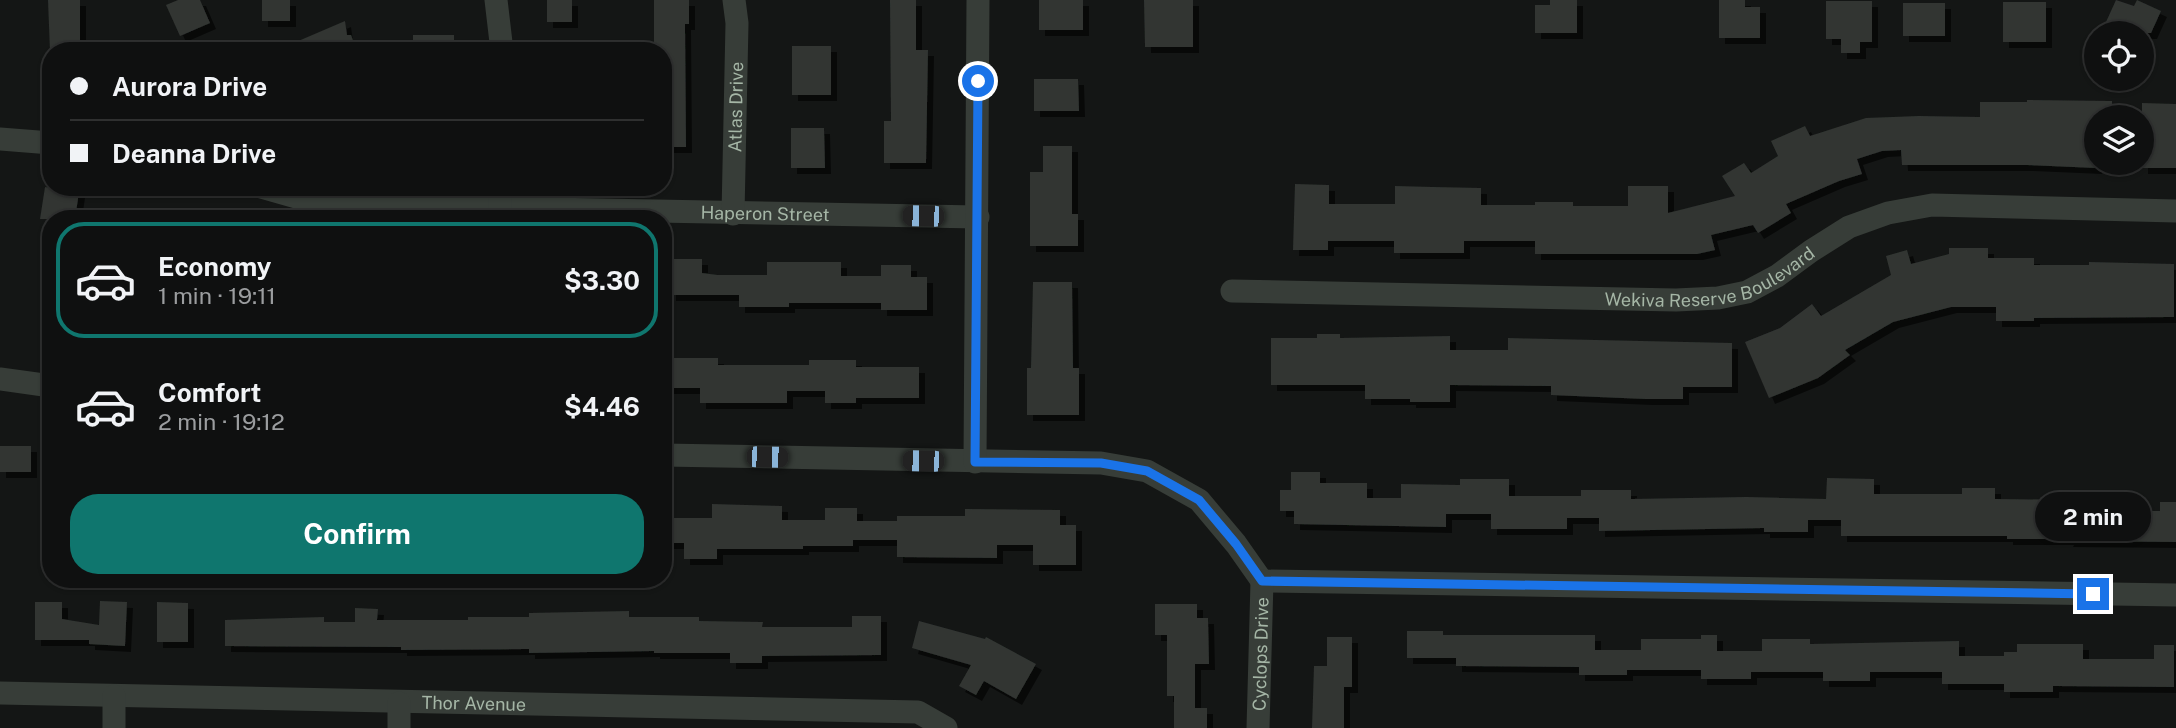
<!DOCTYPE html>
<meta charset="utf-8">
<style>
body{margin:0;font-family:"Public Sans",sans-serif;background:#1d1e1e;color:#f1f3f6;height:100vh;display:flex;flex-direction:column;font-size:26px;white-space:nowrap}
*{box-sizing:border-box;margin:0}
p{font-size:23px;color:#9b9d9f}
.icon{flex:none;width:38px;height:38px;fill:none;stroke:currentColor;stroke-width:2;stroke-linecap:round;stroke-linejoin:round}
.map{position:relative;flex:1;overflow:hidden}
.details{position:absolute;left:42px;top:210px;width:630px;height:378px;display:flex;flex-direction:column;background:#0f1010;border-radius:28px;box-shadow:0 2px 5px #0004,0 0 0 2px #2f3030}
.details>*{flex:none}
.top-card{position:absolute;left:42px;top:42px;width:630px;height:154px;border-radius:28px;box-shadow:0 2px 5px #0004,0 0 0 2px #2f3030;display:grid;align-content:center;height:154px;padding:0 28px;background:#0f1010}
.tools{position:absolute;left:2084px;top:21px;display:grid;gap:14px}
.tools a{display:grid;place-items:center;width:70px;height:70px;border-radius:50%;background:#0f1010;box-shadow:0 2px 5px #0004,0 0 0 2px #2f3030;font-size:35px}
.end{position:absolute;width:32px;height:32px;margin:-16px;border:9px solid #1a73e8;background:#fff;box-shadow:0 0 0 4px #fff}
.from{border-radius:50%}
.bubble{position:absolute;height:49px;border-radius:24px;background:#0f1010;box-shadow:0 2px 5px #0004,0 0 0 2px #2f3030;font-size:23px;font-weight:700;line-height:49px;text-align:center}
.car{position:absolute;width:21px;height:42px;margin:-21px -10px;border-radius:9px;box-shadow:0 0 5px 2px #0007;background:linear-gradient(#222 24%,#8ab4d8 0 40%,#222 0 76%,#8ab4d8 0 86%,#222 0)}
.top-card b{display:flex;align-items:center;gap:24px;height:66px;font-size:26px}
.top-card b+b{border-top:2px solid #2f3030}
.top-card i{width:18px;height:18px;background:#f1f3f6}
ul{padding:12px 0 0;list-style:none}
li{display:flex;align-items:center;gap:21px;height:116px;margin:0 14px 10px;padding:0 14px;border:4px solid transparent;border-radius:28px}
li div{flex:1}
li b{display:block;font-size:26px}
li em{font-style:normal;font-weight:700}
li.current{border-color:#0f766e}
li>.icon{width:63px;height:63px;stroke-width:1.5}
.primary-button{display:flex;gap:14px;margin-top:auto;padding:14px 28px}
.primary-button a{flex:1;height:80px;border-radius:28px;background:#0f766e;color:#fff;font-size:28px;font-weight:700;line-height:80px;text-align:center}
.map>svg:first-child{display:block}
</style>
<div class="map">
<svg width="2176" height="728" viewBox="0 0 2176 728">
<defs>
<filter id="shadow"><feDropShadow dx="6" dy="6" stdDeviation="0" flood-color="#0009"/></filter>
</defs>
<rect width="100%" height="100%" fill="#141615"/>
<g fill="#313532" filter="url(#shadow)">
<path d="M48,0H80V51H50Z"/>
<path d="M178,0H200L210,23L180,36L166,5Z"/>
<rect x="262" y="0" width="28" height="21"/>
<rect x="547" y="0" width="25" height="22"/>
<path d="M654,0H689V24H685L686,147H663V51H654Z"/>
<path d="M890,0H916V50H928L926,163H884V121H891Z"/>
<rect x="1039" y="0" width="44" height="30"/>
<path d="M1144,0H1193V47H1145Z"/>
<path d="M1550,0H1577V33H1535V5H1550Z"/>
<path d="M1719,0H1745V7H1760V38H1719Z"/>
<path d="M2116,0L2134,6L2137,0L2161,11L2151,33H2101Z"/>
<path d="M1826,1H1872V42H1860V53H1841V39H1826Z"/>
<rect x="2003" y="2" width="43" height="40"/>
<rect x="1903" y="3" width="42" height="33"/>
<path d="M345,21L347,35H351L357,51H275Z"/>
<rect x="413" y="35" width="41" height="16"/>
<rect x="792" y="46" width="39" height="49"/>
<path d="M1034,79H1078L1079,111H1034Z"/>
<path d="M2027,100L2112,101V117H2096V168L2027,165H1902L1901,150L1882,151L1857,159L1862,174L1839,181L1786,204L1791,213L1758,233L1753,225L1711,235L1715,250L1697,254H1535V241H1464V253H1394V241H1328V250H1293L1295,184L1329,185V204H1395V186L1433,187L1481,188V205H1535V202H1573V206H1628V186H1668V213L1735,196L1722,176L1744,163L1751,173L1778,156L1771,141L1805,126L1810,136L1866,118L1919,116L1980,117V102H2027Z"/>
<path d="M2142,103L2176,104V168H2142Z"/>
<path d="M791,128H824L825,168H791Z"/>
<path d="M1043,146H1072V214H1078V246H1030V172H1043Z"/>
<path d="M45,187L79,192L75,219H40Z"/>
<path d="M1949,248H1988V258H2034V265H2089V262L2174,264V317L2034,318V321H1996V307H1951L1893,322L1845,350L1850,355L1818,378L1769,398L1745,342L1780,328L1812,304L1821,316L1891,275L1886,256L1907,250L1911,264L1949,254Z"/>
<path d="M670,259H702V273L718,275H767V262H841V276H881V265H911V277H927V310H881V303H789V307H739V295H670Z"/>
<path d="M1033,282H1072L1073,368H1079V415H1027V368H1031Z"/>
<path d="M1317,334H1340V338L1450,336V350H1508V338L1732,343V387H1683V399H1646L1551,395V386L1450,385V402H1410V399H1365V385H1271V338H1317Z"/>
<path d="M668,358H718V365H809V360H856V367H919V398H856V403H825V391H787V403H700V388H668Z"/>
<rect x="0" y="446" width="31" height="26"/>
<path d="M1291,472H1320V483H1367V498H1401V484L1460,485V479H1509V496H1581V490H1631V499L1746,497L1826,499L1827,478L1874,479V494H1962V488H1995V499L2099,500V511H2160V502H2176V542L2067,541L2068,539H2007V536H1841V520H1808V532H1764V528L1599,531V518H1567V529H1491V514H1446V527L1294,524V511H1280V490H1291Z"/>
<path d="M712,504L782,506V520H825V508H857V521H897V516H965V509L1060,510V525H1076V565H1033V545H997V558L897,557V540H853V546H803V549H717V559H684V543H663V518H712Z"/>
<path d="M100,601L127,602L125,646L89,644V640H35V602H62V619L99,625Z"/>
<path d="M157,602L188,603V642H157Z"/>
<path d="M1155,604H1197V618H1208L1209,664H1195V708H1207V728H1174V696H1167V635H1155Z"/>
<path d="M355,608L378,609L377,620H468V617H529V613L629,611V617H699V621L763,622L762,627H852V616H881V655L762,656V663H730V653H654V651L529,653V649L401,650V647L225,646V620L324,617V622H355Z"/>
<path d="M919,621L985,639L986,637L1036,664L1016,699L984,681L976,695L959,686L971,665L912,648Z"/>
<path d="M1407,631H1443V635H1595V650H1641V639H1701V635H1717V651H1762V639H1810V644L1959,641V656H2004V652H2017V644H2083V659H2154V645H2174V687L2053,686V692H2004V684H1942V672H1870V681H1823V672H1751V679H1701V670H1627V675H1579V667L1456,666V658H1407Z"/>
<path d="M1327,637H1352V687H1344V728H1312L1314,666H1327Z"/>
</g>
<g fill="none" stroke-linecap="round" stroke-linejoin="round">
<g stroke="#373d38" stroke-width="23">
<path d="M496,0L502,51"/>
<path d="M0,139L51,143"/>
<path id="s1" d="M261,187L296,197L382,206L978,217"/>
<path d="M500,210V187"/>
<path id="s2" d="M733,214L737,23L734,0"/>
<path id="s3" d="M1232,291L1676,300L1718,298L1747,292L1777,276L1811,251L1849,227L1888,213L1932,205L2176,211"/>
<path d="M0,379L51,386"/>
<path d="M663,455L1101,463L1147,471L1199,500L1236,544L1262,581"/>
<path d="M975,462L978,0"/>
<path d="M1262,581L2176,595"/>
<path id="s4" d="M0,693L918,712L946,728"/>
<path d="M114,696V728"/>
<path d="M399,728V703"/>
<path id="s5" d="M1258,728L1262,581"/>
</g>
</g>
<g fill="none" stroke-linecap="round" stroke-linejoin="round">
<path stroke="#1a73e8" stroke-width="9" d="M978,81L975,462L1101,463L1147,471L1199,500L1236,544L1262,581L2093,594"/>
</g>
<g text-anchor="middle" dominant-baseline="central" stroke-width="5" stroke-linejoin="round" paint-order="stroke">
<g font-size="18" fill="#a5b6a6" stroke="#0f1110">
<text stroke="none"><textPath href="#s2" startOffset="107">Atlas Drive</textPath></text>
<text stroke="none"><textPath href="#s1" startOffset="506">Haperon Street</textPath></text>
<text stroke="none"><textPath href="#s3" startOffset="483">Wekiva Reserve Boulevard</textPath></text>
<text stroke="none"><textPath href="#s5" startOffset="74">Cyclops Drive</textPath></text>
<text stroke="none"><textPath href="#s4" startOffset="474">Thor Avenue</textPath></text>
</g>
</g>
</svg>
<div class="tools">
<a><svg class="icon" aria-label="locate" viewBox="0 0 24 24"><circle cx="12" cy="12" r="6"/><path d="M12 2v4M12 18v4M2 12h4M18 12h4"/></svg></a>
<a><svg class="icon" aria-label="layers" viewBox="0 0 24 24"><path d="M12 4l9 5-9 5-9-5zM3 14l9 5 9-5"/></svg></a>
</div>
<i class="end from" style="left:978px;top:81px"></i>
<i class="end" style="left:2093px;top:594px"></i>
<div class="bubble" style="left:2035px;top:492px;width:116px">2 min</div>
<i class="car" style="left:923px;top:216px;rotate:271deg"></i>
<i class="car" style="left:767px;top:457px;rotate:91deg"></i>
<i class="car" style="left:923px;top:461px;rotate:271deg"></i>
<div class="top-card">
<b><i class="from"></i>Aurora Drive</b>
<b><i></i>Deanna Drive</b>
</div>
<section class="details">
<ul>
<li class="current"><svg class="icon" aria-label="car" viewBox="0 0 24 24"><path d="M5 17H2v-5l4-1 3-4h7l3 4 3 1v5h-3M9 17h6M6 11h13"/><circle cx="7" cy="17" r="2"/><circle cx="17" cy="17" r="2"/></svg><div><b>Economy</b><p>1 min · 19:11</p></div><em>$3.30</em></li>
<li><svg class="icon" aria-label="car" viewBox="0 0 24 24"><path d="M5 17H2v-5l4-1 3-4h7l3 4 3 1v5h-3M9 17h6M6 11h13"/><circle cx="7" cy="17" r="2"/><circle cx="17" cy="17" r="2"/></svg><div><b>Comfort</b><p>2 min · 19:12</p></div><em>$4.46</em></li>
</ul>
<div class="primary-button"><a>Confirm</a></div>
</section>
</div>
